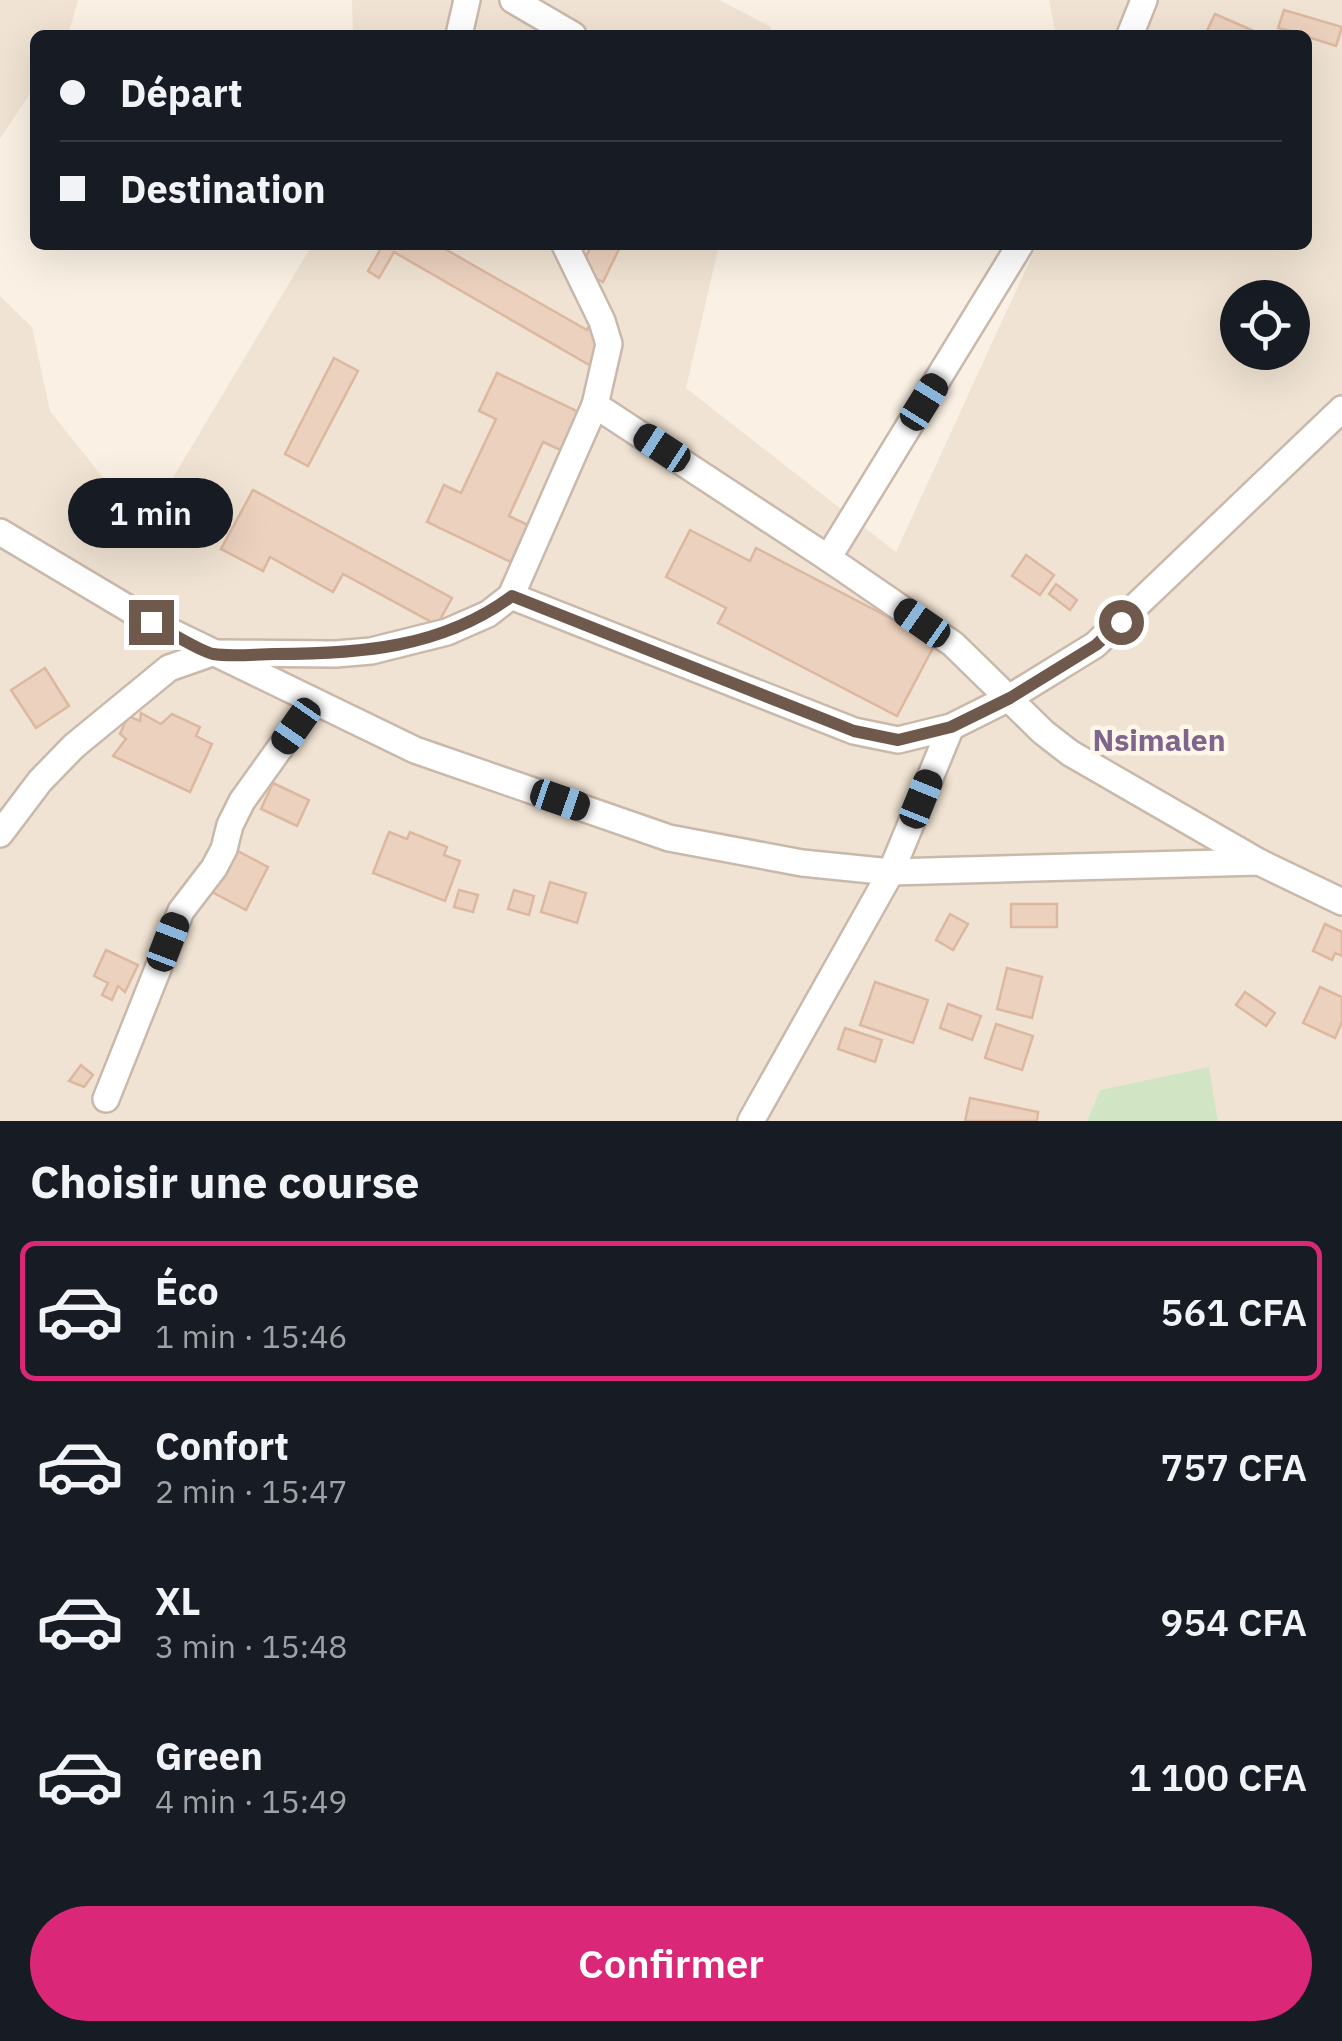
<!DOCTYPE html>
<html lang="fr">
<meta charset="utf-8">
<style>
body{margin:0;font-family:"IBM Plex Sans",sans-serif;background:#242831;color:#f1f3f6;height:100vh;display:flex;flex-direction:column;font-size:38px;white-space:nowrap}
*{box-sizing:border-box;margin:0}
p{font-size:32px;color:#9ea1a6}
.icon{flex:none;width:55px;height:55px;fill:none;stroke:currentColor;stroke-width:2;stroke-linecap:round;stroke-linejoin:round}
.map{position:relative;height:1121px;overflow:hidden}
.sheet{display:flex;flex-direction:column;background:#171b24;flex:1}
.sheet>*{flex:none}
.banner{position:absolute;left:30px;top:30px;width:1282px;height:220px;border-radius:15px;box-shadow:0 10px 40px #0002;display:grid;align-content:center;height:220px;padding:0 30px;background:#171b24}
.tools{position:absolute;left:1220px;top:280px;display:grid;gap:20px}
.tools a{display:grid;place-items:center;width:90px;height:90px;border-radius:50%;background:#171b24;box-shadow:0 10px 40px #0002;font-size:50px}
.end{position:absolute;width:45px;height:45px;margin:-22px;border:12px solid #6f594c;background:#fff;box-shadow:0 0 0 5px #fff}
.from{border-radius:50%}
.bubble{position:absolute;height:70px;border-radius:35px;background:#171b24;box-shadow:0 10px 40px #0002;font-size:32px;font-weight:600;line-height:70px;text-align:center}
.car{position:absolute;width:30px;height:60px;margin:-30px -15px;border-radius:12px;box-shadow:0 0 8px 2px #0007;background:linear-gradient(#222 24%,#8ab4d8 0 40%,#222 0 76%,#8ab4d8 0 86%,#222 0)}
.banner b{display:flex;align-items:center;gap:35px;height:95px;font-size:38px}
.banner b+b{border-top:2px solid #363941}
.banner i{width:25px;height:25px;background:#f1f3f6}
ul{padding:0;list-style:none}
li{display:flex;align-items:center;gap:30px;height:140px;margin:0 20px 15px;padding:0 10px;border:5px solid transparent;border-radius:15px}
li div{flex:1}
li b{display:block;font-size:38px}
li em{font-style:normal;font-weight:600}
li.on{border-color:#db2777}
li>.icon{width:90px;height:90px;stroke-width:1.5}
h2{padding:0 30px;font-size:45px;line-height:120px}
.button{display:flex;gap:20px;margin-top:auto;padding:20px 30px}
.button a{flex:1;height:115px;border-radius:60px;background:#db2777;color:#fff;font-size:40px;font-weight:600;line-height:115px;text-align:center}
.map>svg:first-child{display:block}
</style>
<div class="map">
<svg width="1342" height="1121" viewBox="0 0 1342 1121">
<rect width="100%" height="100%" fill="#faf1e4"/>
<g fill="#f0e3d3" fill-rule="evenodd">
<path d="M0,0H78L68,35H35V86L0,139Z"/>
<path d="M352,0H719L771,27L769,35H353Z"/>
<path d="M1049,0H1342V1121H1218L1209,1068L1100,1090L1087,1121H0V296L32,327L50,411L143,528L312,245H719L686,388L896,552L1037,245H1308V35H1056ZM1238,298H1292V352H1238Z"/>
</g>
<path fill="#d1e5c4" d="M1209,1067L1218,1121H1087L1100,1090Z"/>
<g fill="#ecd1be" stroke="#ddb8a0" stroke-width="2.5">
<path d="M1284,10L1342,27L1336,46L1308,37V35L1278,28Z"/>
<path d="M1215,14L1263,35H1205Z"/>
<path d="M383,245H438L587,330L591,322L602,344L591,366L394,252L379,278L368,271Z"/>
<path d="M592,245H621L603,282L579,270Z"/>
<path d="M334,358L358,371L308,466L285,454Z"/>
<path d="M497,373L581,413L563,451L543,442L509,516L528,525L511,562L427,522L444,485L461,493L496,419L479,411Z"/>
<path d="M253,490L452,598L437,625L343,574L333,592L270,557L263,571L221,549Z"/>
<path d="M690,530L750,561L756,548L936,642L897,716L718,623L726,608L666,577Z"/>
<path d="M1026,555L1054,575L1040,595L1012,576Z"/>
<path d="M1056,584L1077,600L1070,610L1049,594Z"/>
<path d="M45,668L69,706L36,728L11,690Z"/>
<path d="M141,713L161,724L172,714L200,727L196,736L212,744L190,792L113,756L126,739L120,734L128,716L140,721Z"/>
<path d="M273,783L309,800L297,826L261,809Z"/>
<path d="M389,832L407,839L410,832L447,847L444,855L460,861L445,901L373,873Z"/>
<path d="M234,849L268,867L246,910L212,892Z"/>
<path d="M550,882L586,893L577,923L541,912Z"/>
<path d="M459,890L478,895L473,912L454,907Z"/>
<path d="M514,890L534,896L529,915L508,909Z"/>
<rect x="1011" y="904" width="46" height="23"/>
<path d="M950,914L968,924L953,950L936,940Z"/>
<path d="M1325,924L1342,932V956L1335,953L1332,960L1313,951Z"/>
<path d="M106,950L138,965L125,992L118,986L112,1000L102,995L108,983L94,976Z"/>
<path d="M1007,968L1042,977L1032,1018L997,1009Z"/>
<path d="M875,982L928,1000L913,1043L860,1025Z"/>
<path d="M1320,987L1342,997V1022L1335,1038L1303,1023Z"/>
<path d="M1245,992L1275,1013L1266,1026L1236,1005Z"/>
<path d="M948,1004L981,1016L972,1040L940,1028Z"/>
<path d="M996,1024L1033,1036L1022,1070L985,1058Z"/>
<path d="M845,1028L882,1040L875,1062L838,1049Z"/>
<path d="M81,1065L93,1075L84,1087L69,1081Z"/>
<path d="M970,1098L1038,1112L1037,1121H965Z"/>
</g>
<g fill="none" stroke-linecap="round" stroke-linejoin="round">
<defs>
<g id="minor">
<path d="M513,0L573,35"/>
<path d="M459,35L467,0"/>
<path d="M1130,35L1144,0"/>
<path d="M595,405L828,558L953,644L1043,732L1070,753L1259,862"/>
<path d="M0,532L151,622L415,750L669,838L802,863L891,872L1259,862L1342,902"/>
<path d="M828,558L1020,245"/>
<path d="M511,596L854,731L898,740L951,727L1009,698L1095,645L1342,409"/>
<path d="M0,834L40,781L74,746L169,668L212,653L336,654L371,651L447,632L488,614L511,596L595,405L609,344L602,321L565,245"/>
<path d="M106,1099L181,911L214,868L224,849L230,825L242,801L313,702"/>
<path d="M751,1121L891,872L951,727"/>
</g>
</defs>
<use href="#minor" stroke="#c9b9ab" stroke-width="30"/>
<use href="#minor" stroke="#fff" stroke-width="25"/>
</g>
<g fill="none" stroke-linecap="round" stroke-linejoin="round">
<path stroke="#6f594c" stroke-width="12" d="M151,622C167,630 197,650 213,654C232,657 256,654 275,654C359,654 442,648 512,596L854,731L898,740L951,727L1010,698L1096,645L1121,622"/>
</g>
<g text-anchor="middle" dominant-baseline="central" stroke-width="9" stroke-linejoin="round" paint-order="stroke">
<g font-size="30" font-weight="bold" fill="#7f648c" stroke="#fdf6e9">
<text x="1159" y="739">Nsimalen</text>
</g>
</g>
</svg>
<div class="tools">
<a><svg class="icon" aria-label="locate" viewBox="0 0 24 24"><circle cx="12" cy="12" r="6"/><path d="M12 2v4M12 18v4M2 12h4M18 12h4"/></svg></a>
</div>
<i class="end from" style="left:1121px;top:622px"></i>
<i class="end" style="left:151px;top:622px"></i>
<div class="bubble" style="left:68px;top:478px;width:165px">1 min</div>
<i class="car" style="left:924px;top:402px;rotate:32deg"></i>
<i class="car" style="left:662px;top:448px;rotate:303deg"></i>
<i class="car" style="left:922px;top:623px;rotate:305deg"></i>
<i class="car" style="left:296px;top:726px;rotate:215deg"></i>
<i class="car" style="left:921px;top:799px;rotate:22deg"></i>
<i class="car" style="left:560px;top:800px;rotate:109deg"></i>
<i class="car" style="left:168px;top:942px;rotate:21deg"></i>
<div class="banner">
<b><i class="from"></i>Départ</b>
<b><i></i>Destination</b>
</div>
</div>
<section class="sheet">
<h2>Choisir une course</h2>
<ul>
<li class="on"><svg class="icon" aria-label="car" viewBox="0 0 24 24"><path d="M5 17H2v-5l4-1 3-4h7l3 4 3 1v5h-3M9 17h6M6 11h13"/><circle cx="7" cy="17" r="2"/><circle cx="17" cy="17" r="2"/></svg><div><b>Éco</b><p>1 min · 15:46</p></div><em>561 CFA</em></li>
<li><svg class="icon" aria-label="car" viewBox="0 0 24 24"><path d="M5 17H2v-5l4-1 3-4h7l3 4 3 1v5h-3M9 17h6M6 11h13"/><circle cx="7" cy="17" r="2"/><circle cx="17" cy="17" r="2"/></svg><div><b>Confort</b><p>2 min · 15:47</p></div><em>757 CFA</em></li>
<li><svg class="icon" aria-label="car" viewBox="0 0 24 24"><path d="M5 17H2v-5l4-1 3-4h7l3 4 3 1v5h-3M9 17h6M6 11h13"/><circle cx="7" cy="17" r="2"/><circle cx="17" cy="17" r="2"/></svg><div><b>XL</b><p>3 min · 15:48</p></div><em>954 CFA</em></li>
<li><svg class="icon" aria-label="car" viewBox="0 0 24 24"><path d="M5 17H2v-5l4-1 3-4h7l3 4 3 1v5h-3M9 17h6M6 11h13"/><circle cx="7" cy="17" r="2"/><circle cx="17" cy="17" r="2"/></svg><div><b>Green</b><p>4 min · 15:49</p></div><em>1 100 CFA</em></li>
</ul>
<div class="button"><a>Confirmer</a></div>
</section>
